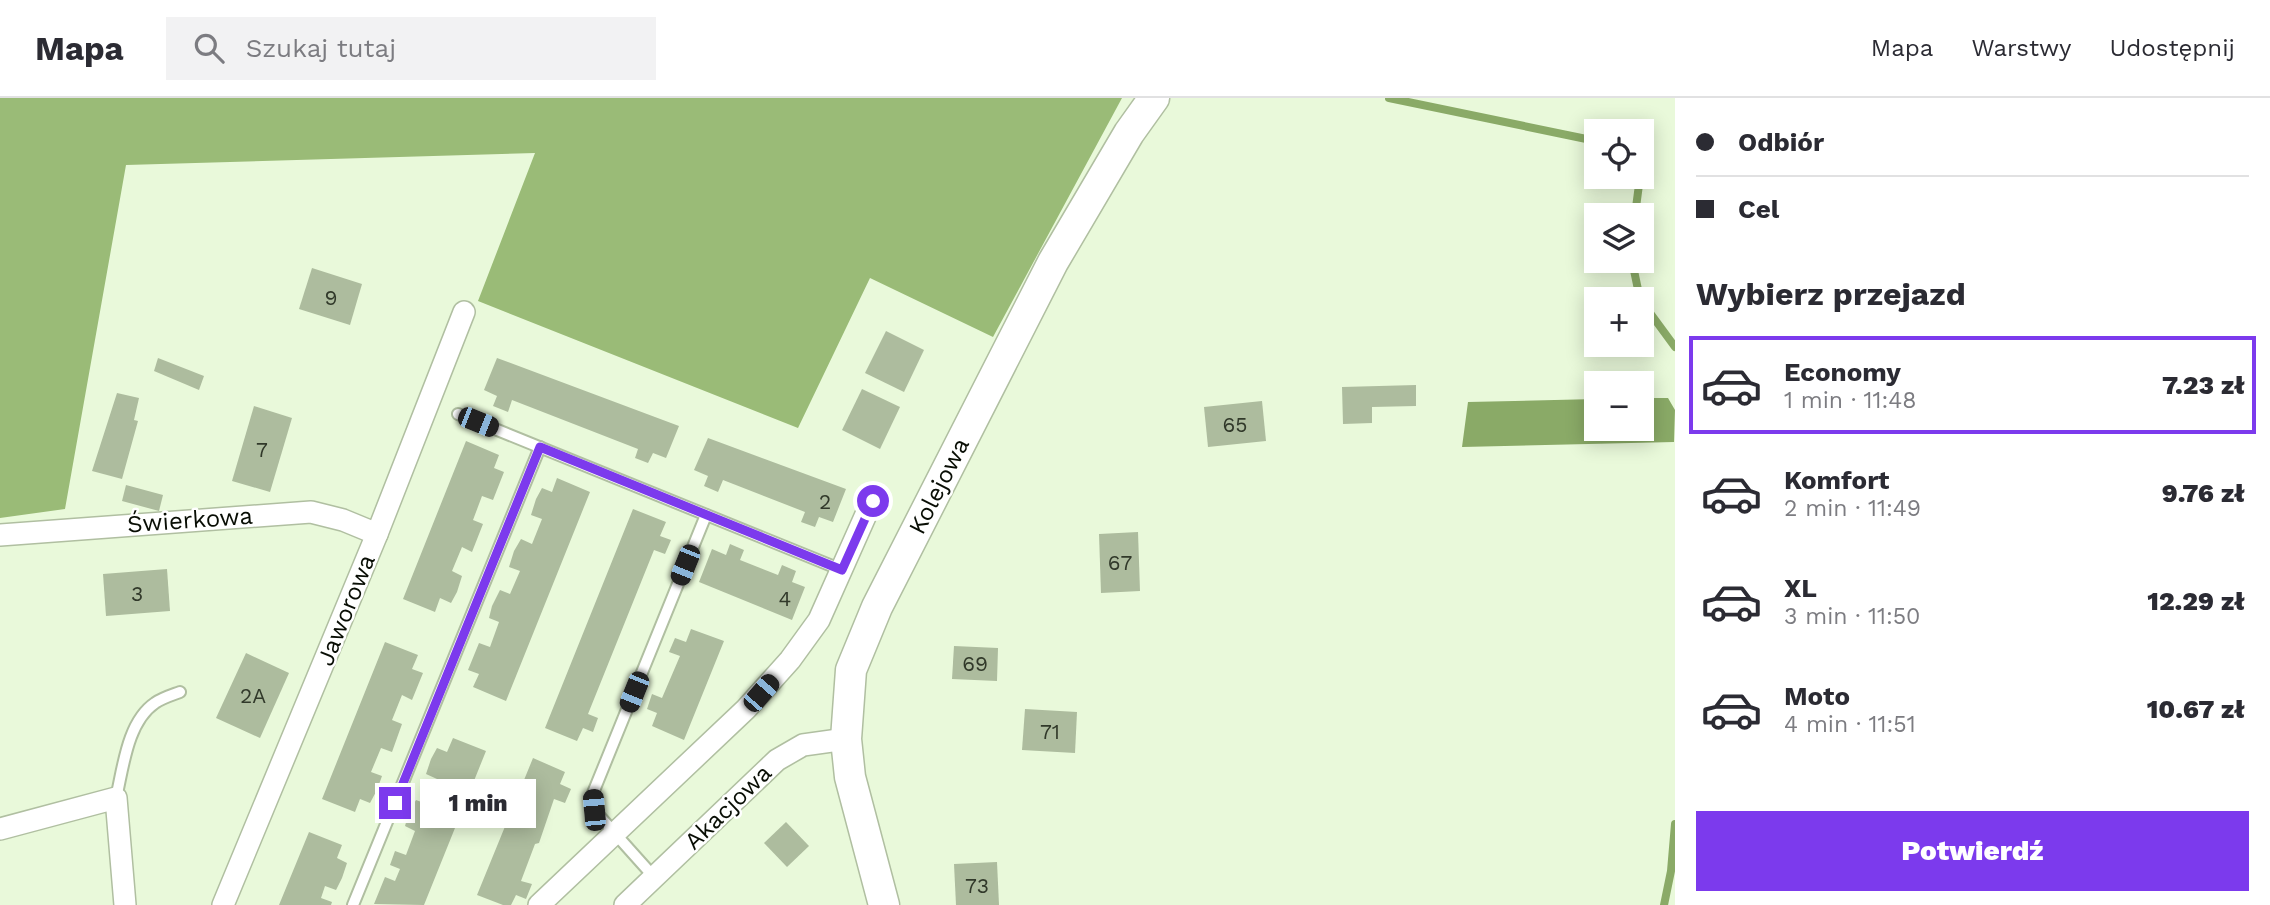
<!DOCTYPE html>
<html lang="pl">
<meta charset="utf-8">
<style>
body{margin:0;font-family:"Work Sans",sans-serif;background:#f2f2f3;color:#2b2b33;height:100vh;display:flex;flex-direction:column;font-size:26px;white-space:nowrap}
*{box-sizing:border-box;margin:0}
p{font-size:23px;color:#7c7c81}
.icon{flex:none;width:38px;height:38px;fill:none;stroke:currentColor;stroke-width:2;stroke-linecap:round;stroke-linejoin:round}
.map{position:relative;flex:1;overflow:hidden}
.side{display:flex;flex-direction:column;background:#fff;width:595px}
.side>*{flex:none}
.hud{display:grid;align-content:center;height:154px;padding:0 21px;background:#fff}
.buttons{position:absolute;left:1584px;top:21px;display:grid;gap:14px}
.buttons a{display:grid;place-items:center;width:70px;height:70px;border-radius:0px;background:#fff;box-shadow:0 4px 18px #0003;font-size:35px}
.end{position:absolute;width:32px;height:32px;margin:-16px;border:9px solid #7c3aed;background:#fff;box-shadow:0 0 0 4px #fff}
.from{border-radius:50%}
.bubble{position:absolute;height:49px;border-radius:0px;background:#fff;box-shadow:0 4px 18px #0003;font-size:23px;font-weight:800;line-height:49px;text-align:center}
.car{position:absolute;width:21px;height:42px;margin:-21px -10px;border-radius:9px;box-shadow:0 0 5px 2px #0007;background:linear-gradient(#222 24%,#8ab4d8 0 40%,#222 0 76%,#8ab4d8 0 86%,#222 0)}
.hud b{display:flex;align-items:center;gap:24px;height:66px;font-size:26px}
.hud b+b{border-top:2px solid #e1e1e2}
.hud i{width:18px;height:18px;background:#2b2b33}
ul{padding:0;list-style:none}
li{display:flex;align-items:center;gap:21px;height:98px;margin:0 14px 10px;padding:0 7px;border:4px solid transparent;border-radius:0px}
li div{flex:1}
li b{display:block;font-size:26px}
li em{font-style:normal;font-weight:800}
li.current{border-color:#7c3aed}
li>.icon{width:63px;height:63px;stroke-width:1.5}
h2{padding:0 21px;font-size:32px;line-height:84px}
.cta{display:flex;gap:14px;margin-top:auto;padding:14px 21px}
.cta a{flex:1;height:80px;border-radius:0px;background:#7c3aed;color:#fff;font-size:28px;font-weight:800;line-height:80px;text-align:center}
header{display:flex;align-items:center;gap:42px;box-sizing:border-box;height:98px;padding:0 35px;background:#fff;border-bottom:2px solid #e1e1e2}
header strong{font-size:33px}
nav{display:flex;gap:38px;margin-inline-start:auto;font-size:24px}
.search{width:490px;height:63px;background:#f2f2f3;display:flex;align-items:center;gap:18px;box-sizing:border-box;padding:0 24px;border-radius:0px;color:#7c7c81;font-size:26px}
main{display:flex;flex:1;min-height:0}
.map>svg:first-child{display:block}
</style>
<header>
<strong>Mapa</strong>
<div class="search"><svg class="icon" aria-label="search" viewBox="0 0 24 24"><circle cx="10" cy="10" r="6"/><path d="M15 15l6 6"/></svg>Szukaj tutaj</div>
<nav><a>Mapa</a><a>Warstwy</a><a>Udostępnij</a></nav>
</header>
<main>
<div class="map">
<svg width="1675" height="807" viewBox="0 0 1675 807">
<rect width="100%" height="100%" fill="#e9f9da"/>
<path fill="#9abb77" d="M0,0H1122L993,239L870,180L798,330L478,203L535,55L126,67L65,411L0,420Z"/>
<path fill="#8aaa67" d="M1642,300H1668L1675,312L1674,344L1462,349L1468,304L1596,301V331H1642Z"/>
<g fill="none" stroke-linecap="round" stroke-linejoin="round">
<g stroke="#8aaa67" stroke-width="8">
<path d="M1389,0L1596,43"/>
<path d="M1642,52H1644L1642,70"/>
<path d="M1635,117L1640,79"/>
<path d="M1632,163L1640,201"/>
<path d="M1642,204L1675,249"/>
<path d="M1664,807L1671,773L1675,726"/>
</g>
</g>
<g fill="#adbc9e">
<path d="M312,170L362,186L350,227L299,211Z"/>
<path d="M886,233L924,252L904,294L865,275Z"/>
<path d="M158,260L204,278L199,292L154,273Z"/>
<path d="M497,260L679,328L666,360L653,355L648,365L635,360L638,351L512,302L508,314L493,308L497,298L484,292Z"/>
<path d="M1416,287V308L1372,309V325L1343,326L1342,289Z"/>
<path d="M862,291L900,309L880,351L842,332Z"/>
<path d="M117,295L139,300L134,322L138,323L122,381L92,373Z"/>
<path d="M1262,303L1266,343L1208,349L1204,309Z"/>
<path d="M254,308L292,320L270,394L232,383Z"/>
<path d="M708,340L846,391L833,424L819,419L815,429L801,424L805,414L723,382L718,394L704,388L708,378L694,372Z"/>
<path d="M466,343L499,357L494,370L504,374L493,402L482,398L473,422L483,426L472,454L462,449L452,473L462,478L457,494L451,505L440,500L435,514L403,501Z"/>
<path d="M557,380L590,394L506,603L473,589L479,576L468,572L479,545L490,549L499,524L489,520L492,508L500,492L510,496L520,473L509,469L514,453L521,441L532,446L542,421L531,417L536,401L542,390L552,394Z"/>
<path d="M126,387L163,397L159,413L122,403Z"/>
<path d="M633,411L666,424L660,438L671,442L665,456L654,452L588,616L598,620L593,634L583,630L577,643L545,630Z"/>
<path d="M1138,434L1140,493L1101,495L1099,436Z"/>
<path d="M730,446L744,452L740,462L778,477L782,467L796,473L792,484L805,489L792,522L699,484L712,451L726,457Z"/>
<path d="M167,471L170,513L106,518L103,476Z"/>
<path d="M691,531L724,543L684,642L652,628L657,615L647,611L652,596L662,600L680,558L669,554L675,540L686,544Z"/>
<path d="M385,544L418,557L412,571L423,575L412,602L402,597L392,622L402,626L392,654L381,650L371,674L382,678L377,692L370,705L360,701L355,714L322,701Z"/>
<path d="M954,548L998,550L997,583L952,581Z"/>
<path d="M246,555L289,575L260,640L216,620Z"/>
<path d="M1025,611L1077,614L1075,655L1022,652Z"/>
<path d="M453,640L486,653L424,807L374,806L385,779L395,783L400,771L390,767L395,753L406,757L415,733L405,728L409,714L416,702L427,706L437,681L426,676L431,661L437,650L447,654Z"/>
<path d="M533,660L565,674L560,686L571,691L565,705L554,701L539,745L535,746L521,783L532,786L526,801L516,797L511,807H503L477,797Z"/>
<path d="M786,724L809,748L787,769L764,745Z"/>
<path d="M309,734L342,747L337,760L347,765L342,780L336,792L325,788L321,800L332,804L331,807H279Z"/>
<path d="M997,764L999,807H956L954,766Z"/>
</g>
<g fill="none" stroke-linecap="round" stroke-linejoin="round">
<defs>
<g id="lane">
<path d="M458,316L842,472"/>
<path d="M116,700C123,671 127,624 155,605C162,600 172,597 180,594"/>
<path d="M654,779L594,712L593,695L706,417"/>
<path d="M353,807L540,349"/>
</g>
<g id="street">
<path d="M0,437L311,414L343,422L377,436"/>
<path d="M0,731L116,700L125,807"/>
<path d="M223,807L377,436L464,214"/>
<path d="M539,807L746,611L790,562L819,522L872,403"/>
<path d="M625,807L777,662L803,647L846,641"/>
</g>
<path id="secondary" d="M884,807L850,679L846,641L851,572L877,509L1053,164L1129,35L1154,0"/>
</defs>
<use href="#lane" stroke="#b0bfa1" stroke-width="14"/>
<use href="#street" stroke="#b0bfa1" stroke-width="24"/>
<use href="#secondary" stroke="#b0bfa1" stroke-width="33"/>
<use href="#lane" stroke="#fff" stroke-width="10"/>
<use href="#street" stroke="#fff" stroke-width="21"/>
<use href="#secondary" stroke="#fff" stroke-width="30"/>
</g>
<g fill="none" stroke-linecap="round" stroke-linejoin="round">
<path stroke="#7c3aed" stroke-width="9" d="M395,705L540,349L842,472L873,403"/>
</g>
<g text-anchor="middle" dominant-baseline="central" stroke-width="5" stroke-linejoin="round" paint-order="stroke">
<g font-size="21" fill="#31392a">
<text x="331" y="199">9</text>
<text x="1235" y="326">65</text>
<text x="262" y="351">7</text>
<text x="825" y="403">2</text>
<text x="1120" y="464">67</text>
<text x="137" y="495">3</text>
<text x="785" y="500">4</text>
<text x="975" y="565">69</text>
<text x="253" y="597">2A</text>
<text x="1050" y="633">71</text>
<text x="977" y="787">73</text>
</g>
<g font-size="24" fill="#080d04" stroke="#fff">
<text transform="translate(939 388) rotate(-63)">Kolejowa</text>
<text transform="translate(190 422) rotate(-4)">Świerkowa</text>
<text transform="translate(346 512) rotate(-68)">Jaworowa</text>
<text transform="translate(728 709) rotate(-44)">Akacjowa</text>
</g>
</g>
</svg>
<div class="buttons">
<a><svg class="icon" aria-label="locate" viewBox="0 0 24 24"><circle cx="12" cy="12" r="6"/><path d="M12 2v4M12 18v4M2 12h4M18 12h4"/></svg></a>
<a><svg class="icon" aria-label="layers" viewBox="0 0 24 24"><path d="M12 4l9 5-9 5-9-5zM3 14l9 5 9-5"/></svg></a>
<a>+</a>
<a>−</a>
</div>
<i class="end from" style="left:873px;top:403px"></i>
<i class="end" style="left:395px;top:705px"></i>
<div class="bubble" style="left:420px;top:681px;width:116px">1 min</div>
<i class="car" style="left:478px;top:324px;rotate:112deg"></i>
<i class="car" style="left:685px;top:467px;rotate:202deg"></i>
<i class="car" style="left:634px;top:594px;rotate:202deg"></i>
<i class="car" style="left:761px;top:595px;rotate:41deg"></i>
<i class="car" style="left:594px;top:712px;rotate:355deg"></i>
</div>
<section class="side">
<div class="hud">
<b><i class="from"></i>Odbiór</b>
<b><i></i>Cel</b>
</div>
<h2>Wybierz przejazd</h2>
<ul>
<li class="current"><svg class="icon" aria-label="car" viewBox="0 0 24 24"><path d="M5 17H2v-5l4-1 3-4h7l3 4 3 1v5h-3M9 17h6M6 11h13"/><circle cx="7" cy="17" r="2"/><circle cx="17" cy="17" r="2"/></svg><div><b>Economy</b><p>1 min · 11:48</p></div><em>7.23 zł</em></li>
<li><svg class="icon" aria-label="car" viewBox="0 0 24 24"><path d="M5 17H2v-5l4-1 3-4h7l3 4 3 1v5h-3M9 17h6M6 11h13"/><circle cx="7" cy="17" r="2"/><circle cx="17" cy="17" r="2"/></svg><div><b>Komfort</b><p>2 min · 11:49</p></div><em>9.76 zł</em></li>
<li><svg class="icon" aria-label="car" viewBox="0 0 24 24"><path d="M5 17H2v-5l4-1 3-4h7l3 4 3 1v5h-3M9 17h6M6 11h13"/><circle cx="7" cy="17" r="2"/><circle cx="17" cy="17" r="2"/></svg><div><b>XL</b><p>3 min · 11:50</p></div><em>12.29 zł</em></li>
<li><svg class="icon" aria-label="car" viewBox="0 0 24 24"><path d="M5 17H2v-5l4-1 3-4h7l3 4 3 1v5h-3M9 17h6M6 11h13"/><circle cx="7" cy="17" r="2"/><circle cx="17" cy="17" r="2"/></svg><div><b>Moto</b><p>4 min · 11:51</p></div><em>10.67 zł</em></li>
</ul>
<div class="cta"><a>Potwierdź</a></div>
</section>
</main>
